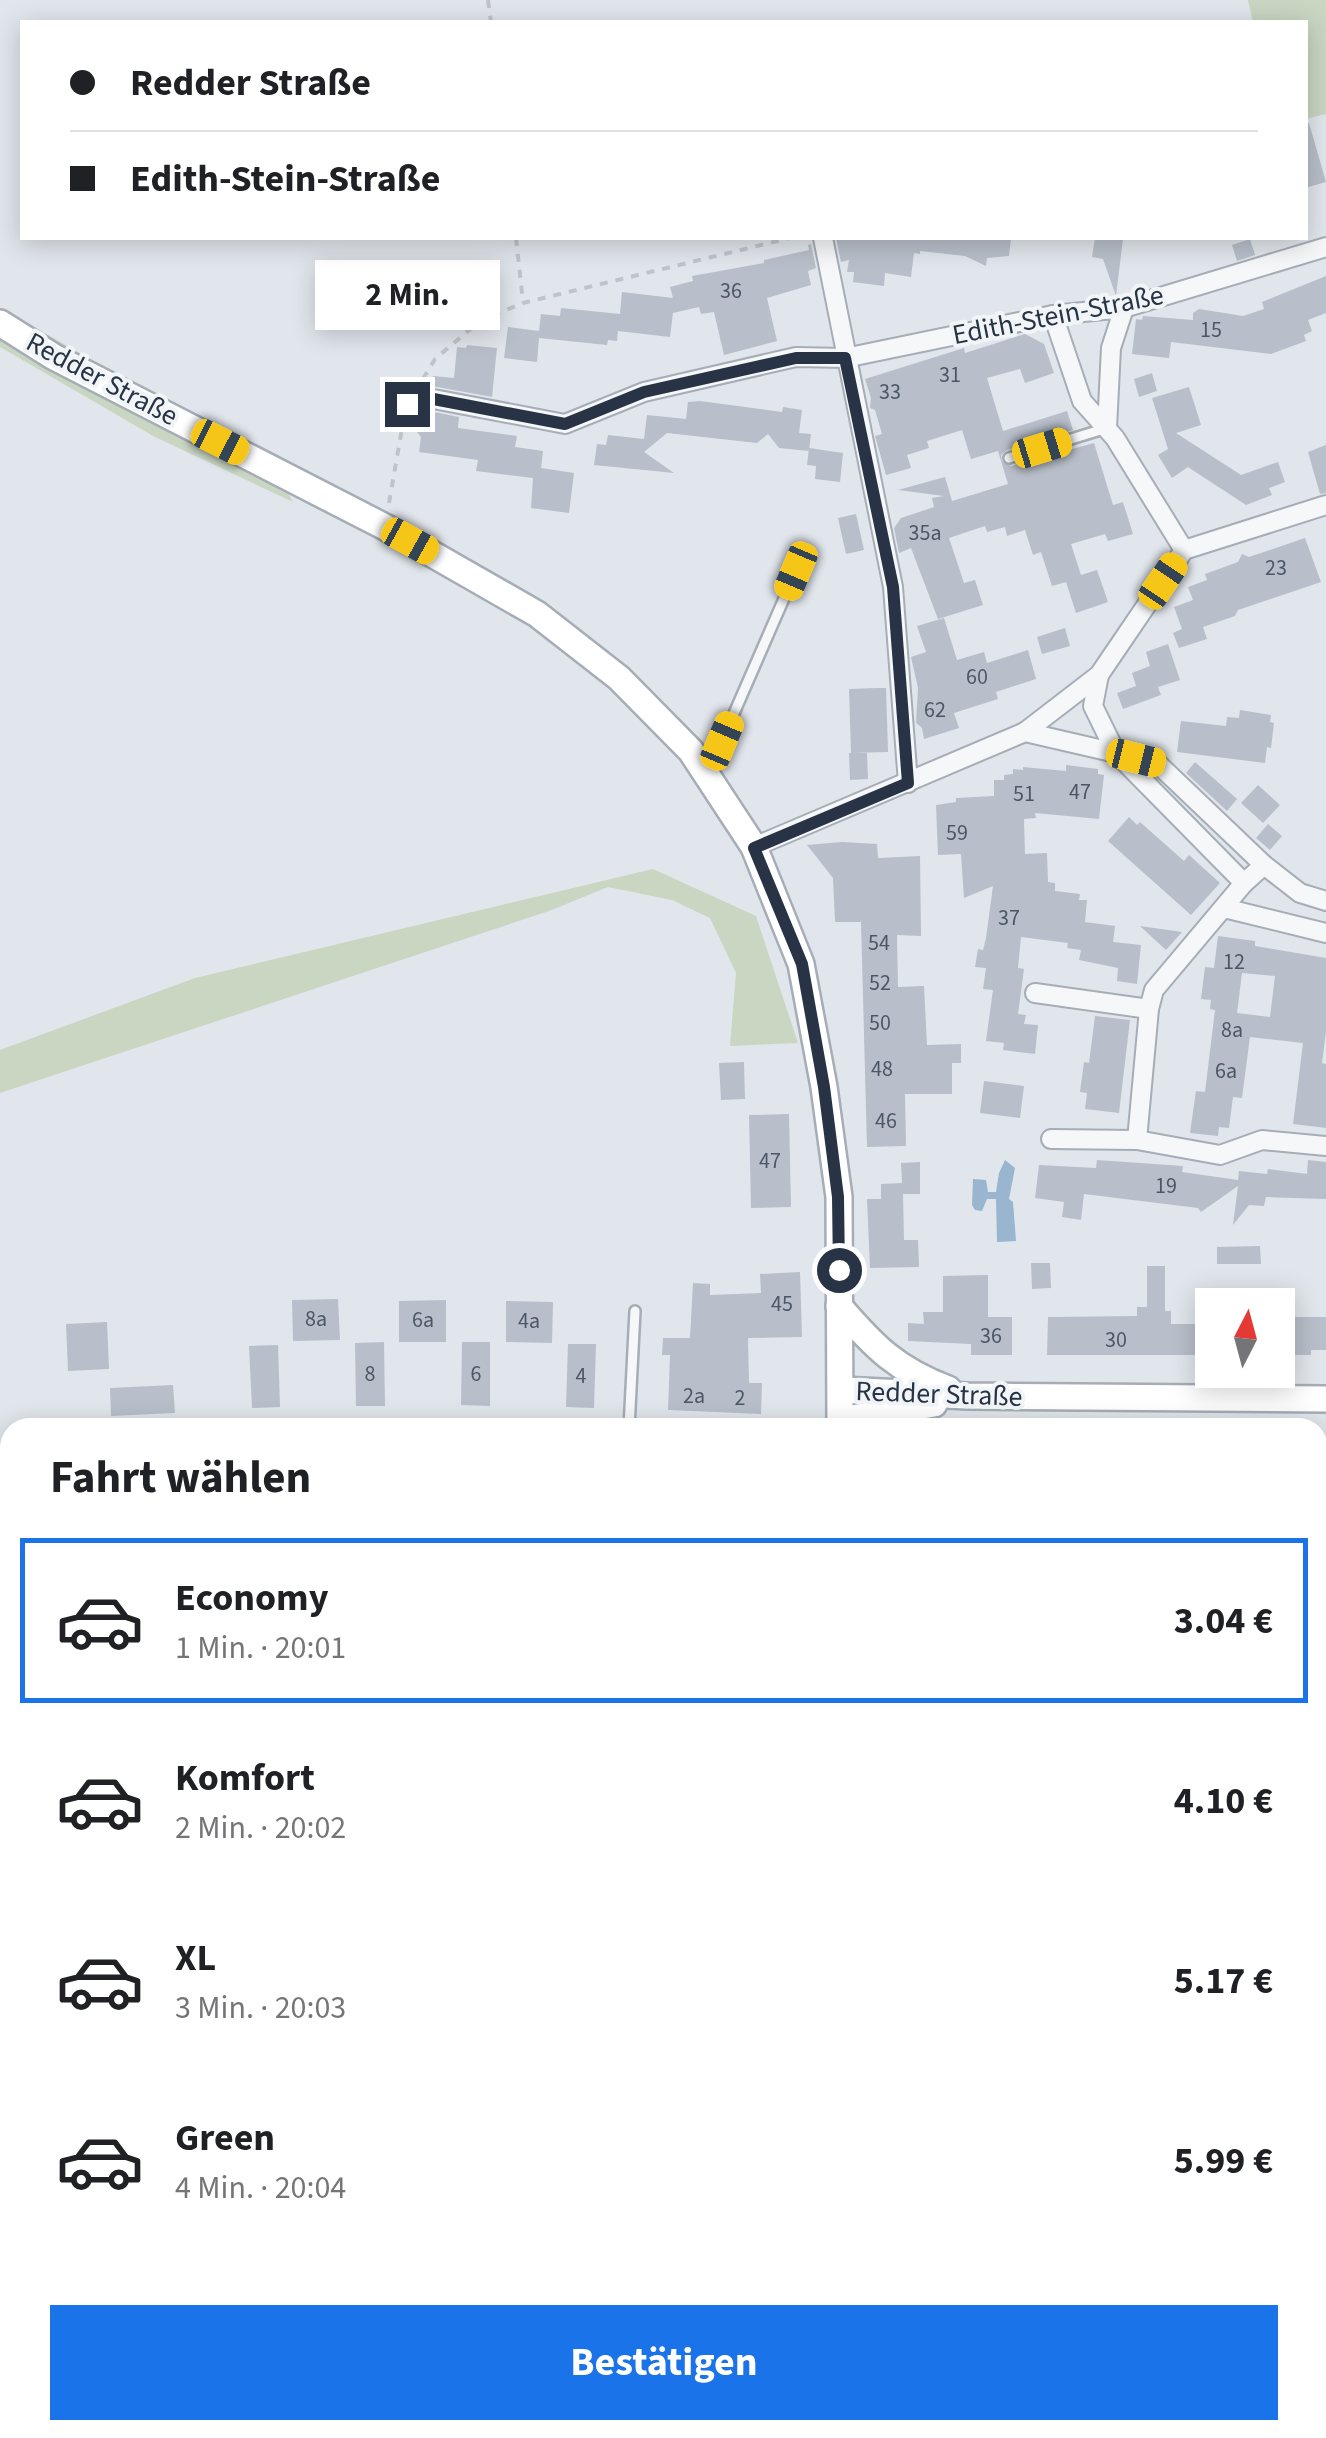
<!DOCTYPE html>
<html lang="de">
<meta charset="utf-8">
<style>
body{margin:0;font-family:"Source Sans 3",sans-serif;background:#f6f6f6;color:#202124;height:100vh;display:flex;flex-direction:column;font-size:38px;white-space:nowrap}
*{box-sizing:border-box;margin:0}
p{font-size:32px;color:#757577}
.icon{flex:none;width:55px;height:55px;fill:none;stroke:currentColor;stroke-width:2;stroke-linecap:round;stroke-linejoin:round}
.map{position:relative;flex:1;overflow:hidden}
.drawer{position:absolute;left:0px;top:1418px;width:1328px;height:1022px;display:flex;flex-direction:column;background:#fff;border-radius:30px 30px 0 0;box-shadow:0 5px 25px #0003}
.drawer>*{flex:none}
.top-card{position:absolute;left:20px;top:20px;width:1288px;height:220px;border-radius:0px;box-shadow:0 5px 25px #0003;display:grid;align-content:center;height:220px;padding:0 50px;background:#fff}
.needle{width:65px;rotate:6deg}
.tools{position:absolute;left:1195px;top:1288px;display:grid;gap:20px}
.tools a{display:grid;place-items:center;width:100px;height:100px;border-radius:0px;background:#fff;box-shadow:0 5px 25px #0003;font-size:50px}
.end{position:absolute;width:45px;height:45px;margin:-22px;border:12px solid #283445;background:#fff;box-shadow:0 0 0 5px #fff}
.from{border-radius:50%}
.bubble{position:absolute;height:70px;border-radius:0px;background:#fff;box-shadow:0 5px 25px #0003;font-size:32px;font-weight:700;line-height:70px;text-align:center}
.car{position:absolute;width:30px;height:60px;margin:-30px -15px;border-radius:12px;box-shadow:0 0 8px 2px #0007;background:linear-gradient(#f5c518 24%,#345 0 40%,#f5c518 0 76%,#345 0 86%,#f5c518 0)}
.top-card b{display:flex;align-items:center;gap:35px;height:95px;font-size:38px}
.top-card b+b{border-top:2px solid #e0e0e0}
.top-card i{width:25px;height:25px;background:#202124}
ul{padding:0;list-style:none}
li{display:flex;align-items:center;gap:30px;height:165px;margin:0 20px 15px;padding:0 30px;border:5px solid transparent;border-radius:0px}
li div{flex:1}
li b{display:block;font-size:38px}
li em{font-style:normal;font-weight:700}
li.active{border-color:#1a73e8}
li>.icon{width:90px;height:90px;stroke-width:1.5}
h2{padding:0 50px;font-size:45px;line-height:120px}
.button{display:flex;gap:20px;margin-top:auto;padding:20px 50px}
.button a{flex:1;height:115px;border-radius:0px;background:#1a73e8;color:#fff;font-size:40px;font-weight:700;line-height:115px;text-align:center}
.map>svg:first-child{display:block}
</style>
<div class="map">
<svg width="1326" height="2438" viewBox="0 0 1326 2438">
<rect width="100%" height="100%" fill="#e1e6ec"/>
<g fill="#c8d6c2">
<path d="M1248,0H1326V114L1305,119V22H1253Z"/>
<path d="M0,308L113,372L112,398L201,423L263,450L293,502L155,437L0,347Z"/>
<path d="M653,869L756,916L798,1043L730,1046L736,973L710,918L672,900L608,887L549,911L0,1093V1050L195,978Z"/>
</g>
<path fill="#99b5cf" d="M1005,1160L1015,1168L1009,1199L1013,1202L1016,1241L997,1242L996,1199H987L982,1211L975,1210L972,1205L973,1179L986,1180L988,1192H996L999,1173Z"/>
<g fill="#b8bfca" fill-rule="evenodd">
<path d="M1309,123L1326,182L1305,188V124Z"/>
<path d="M836,238H1011L1009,256L987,258L986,266L965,256L920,251V254L914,253L911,277L885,273L884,286L853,282L854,272H847L849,260L841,262Z"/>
<path d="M1095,238L1123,239L1116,296L1103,259L1092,257Z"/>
<path d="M1250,239L1255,255L1237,261L1232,245Z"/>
<path d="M811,244L816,268L808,271L811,285L767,298L777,341L724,355L714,312L701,314L699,307L673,313L670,337L618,331L617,341L608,340L607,345L539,338L537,362L504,358L508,327L539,331L541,314L560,316L561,308L620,314L622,292L673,298L670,287L693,281L692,276L764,263V260L809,250L808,245Z"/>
<path d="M1326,276V313L1308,320L1312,331L1304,335L1306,341L1271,354L1171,342L1169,358L1132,354L1136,319L1142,320L1143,316L1193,320V313L1199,309L1243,316L1264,309L1262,302Z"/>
<path d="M1025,334L1044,344L1054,373L1025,383L1020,369L987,378L1003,431L1067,411L1073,430L1007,450L1001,455L1002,461L1011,466L1094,443L1113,505L1123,502L1133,534L1108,541L1105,534L1071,544L1081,575L1097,570L1108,602L1076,613L1066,582L1052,586L1041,552L1033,555L1025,530L1007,536L1005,527L987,532L985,526L949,538L964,583L975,580L983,605L938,619L911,548L899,553L894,528L901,518L934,507L932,498L944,496L898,490L945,477L952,501L1008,484L998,451L971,459L962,430L927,441L929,448L907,455L911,468L886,475L875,436L882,434L875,410L870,408L871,398L865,379L964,348L965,353Z"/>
<path d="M467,345L497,348L492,397L432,386L433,376L454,378L457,347L466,348Z"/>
<path d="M1152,373L1157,391L1139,397L1134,379Z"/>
<path d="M1189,387L1201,425L1176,433L1241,475L1278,462L1285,482L1269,488L1272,495L1246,505L1188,467L1172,478L1158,455L1168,449L1152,398Z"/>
<path d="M700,401L782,412L783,407L802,410L799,433L811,434L809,451L779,448L768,434L757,443L667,433L644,452L674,473L594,465L597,444L606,445L608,435L644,439L647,415L686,419L688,402Z"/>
<path d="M429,411L459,417L458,428L517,436L515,447L543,451L541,468L574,473L569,513L531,508L533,478L476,471L478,460L419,452L421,437L417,432L422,428L424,412Z"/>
<path d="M1326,445V493L1320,494L1308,452Z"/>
<path d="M809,448L843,453L840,482L815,479L816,466L807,465Z"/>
<path d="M856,514L864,550L846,554L838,518Z"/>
<path d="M1305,538L1321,582L1238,610L1235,616L1203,627L1207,639L1179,648L1173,633L1182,629L1174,607L1193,600L1188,587L1207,580L1205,574L1238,562L1242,554L1249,557Z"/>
<path d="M944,618L957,660L984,652L987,663L1028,650L1036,679L996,692L998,699L954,713L959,728L924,739L922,728L916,723L918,688L911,657L926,652L917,626Z"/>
<path d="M1065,628L1070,646L1042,654L1037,637Z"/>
<path d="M1168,644L1180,680L1158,687L1161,695L1123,709L1117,693L1136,686L1132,673L1150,666L1146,652Z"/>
<path d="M877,688H886L888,752L851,753L849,689Z"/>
<path d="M1240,710L1271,715L1270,722L1274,723L1271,748L1267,747L1265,763L1177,752L1181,721L1226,726L1227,717L1239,718Z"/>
<path d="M849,753H867L868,779L850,780Z"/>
<path d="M1195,762L1237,799L1227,811L1186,773Z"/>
<path d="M1066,765L1098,769V774L1104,775L1099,819L1035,813L1036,818L1024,819L1025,854L1047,853L1048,882L1055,883V891L1080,894L1079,900H1087L1085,922L1115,926L1113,942L1141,945L1137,984L1117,981L1118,968L1079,960L1081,950L1067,948L1068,943L1021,937L1018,968L1024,969L1018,1014L1026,1015L1024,1024L1038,1025L1035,1054L1003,1050L1004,1043L986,1041L993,990L983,989L986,968L975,967L978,949L983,950L986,938L993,886L964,898L961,854L938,855L936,805L956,802V798L994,796V780H1004V775L1013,774V769L1023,770V767L1066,771Z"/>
<path d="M1258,785L1280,805L1263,823L1241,803Z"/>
<path d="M1129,817L1137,825L1140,822L1184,861L1189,855L1220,883L1191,915L1108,841Z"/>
<path d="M1268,824L1282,836L1270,850L1256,838Z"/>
<path d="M842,842L877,844L878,858L920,856L921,936L897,935L898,987L924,986L927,1045L961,1044V1063H952V1094H905L906,1146L867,1147L861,922H835L833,878L807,845Z"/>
<path d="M1140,926L1182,932L1166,950Z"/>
<path d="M1218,936L1255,941V946L1326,958V1031L1322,1063L1326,1064V1128L1293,1124L1303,1043L1250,1037L1242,1098L1233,1097L1229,1128L1219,1127L1218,1136L1190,1133L1196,1091L1205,1092L1215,1010L1210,1009L1211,1000L1201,999L1205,967L1214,968ZM1242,973L1275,976L1270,1017L1237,1013Z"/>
<path d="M1095,1016L1130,1020L1119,1113L1085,1109L1087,1093L1080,1092L1084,1062L1089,1063Z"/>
<path d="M744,1062L745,1099L721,1100L719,1063Z"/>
<path d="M984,1081L1024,1086L1020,1118L980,1113Z"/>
<path d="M789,1114L791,1207L751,1208L749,1115Z"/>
<path d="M1097,1160L1183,1166L1182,1172L1238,1180L1239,1171L1267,1174L1268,1169L1307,1174L1308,1160L1326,1162V1199L1266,1197L1264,1206L1249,1205L1233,1225L1238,1186L1201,1212L1198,1208L1084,1194L1081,1220L1062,1217L1064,1202L1035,1198L1039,1165L1096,1168Z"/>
<path d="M920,1162V1194H903L904,1240H918L919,1267L870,1268L867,1199H881V1184L902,1183L901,1163Z"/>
<path d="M1260,1246L1261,1264H1217V1247Z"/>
<path d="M1031,1263H1050L1051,1288L1032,1289Z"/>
<path d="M1147,1266H1165V1311H1171V1324H1207V1355H1047L1048,1317L1137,1316V1307H1147Z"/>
<path d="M800,1272L802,1337L748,1338L749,1383H762L761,1414L668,1410L670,1355H662L663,1338H690L693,1283L710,1284V1295L761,1293L760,1274Z"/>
<path d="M988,1275V1317H1012V1355H971V1344L908,1341V1323L924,1324L923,1312H943V1276Z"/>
<path d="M338,1299L340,1340L293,1341L292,1300Z"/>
<path d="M446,1300V1342H399V1301Z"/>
<path d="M506,1301L553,1302L552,1343L506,1342Z"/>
<path d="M1288,1317H1326V1350H1311V1355H1278V1322H1288Z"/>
<path d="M107,1322L109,1369L68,1371L66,1324Z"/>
<path d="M384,1342L385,1406H356L355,1343Z"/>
<path d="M462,1342H490V1406L461,1405Z"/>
<path d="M568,1344H596L594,1408L566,1407Z"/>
<path d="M278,1345L280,1407L252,1408L249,1346Z"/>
<path d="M173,1385L175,1413L111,1416L110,1388Z"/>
</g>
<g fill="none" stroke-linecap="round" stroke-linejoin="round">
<defs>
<g id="lane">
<path d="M1009,458L1107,428"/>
<path d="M708,773L796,571"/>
<path d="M629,1428L635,1311"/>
<path d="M0,1930L10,1932"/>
</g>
<g id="street">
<path d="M823,238L893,587L908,783"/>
<path d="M1053,315L1082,401L1115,438L1184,550"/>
<path d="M407,404L423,397L565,424L644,392L796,357L845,358L1053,315L1124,308L1326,247"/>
<path d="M1107,428L1111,348L1124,308"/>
<path d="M1099,675L1093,706L1116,753L1157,763L1264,865L1300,893L1326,901"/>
<path d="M1025,732L1099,675L1184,550L1326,505"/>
<path d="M754,847L1025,732L1116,753L1244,883"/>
<path d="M1224,908L1326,933"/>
<path d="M1035,993L1149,1009"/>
<path d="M1051,1139L1137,1140L1220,1155L1262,1140L1326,1146"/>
<path d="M1137,1140L1149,1009L1154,990L1244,883L1264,865"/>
<path d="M0,1493H10"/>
<path d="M1318,1831L1326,1833"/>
<path d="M0,1842L10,1844"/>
<path d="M1318,2198L1326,2155"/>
<path d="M0,2206L10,2176"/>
<path d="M1206,2430L1232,2438"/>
<path d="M255,2438L257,2430"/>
<path d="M1257,2438L1259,2430"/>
</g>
<g id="secondary">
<path d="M0,323L54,357L385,527L537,614L619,678L691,751L754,847L801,964L824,1087L839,1197L840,1428"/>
<path d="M839,1306C874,1347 897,1370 948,1389"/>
<path d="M841,1390L967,1396L1326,1399"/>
<path d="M840,1420L934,1404"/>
<path d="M538,2438L541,2430"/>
</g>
</defs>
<use href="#lane" stroke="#a6adb7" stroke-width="14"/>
<use href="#street" stroke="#a6adb7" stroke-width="22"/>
<use href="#secondary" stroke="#a6adb7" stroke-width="30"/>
<g stroke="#c0c4ca" stroke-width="4" stroke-dasharray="8 8" stroke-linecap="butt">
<path d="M488,0L491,22"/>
<path d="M516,238L523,302"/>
<path d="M423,379L435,359L480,321L523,303L790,238"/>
<path d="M389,503L403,423"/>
</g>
<use href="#lane" stroke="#f5f7f9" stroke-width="9"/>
<use href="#street" stroke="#f5f7f9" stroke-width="18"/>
<use href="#secondary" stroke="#fff" stroke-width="25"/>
</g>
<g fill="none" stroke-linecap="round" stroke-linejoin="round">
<path stroke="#283445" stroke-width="12" d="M407,404L423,397L565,424L644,392L796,358H845L893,587L908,783L754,848L802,964L824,1087L838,1197L839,1270"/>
</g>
<g text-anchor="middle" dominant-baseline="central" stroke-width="8" stroke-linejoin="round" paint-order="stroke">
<g font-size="22" fill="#4c5766">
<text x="731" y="291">36</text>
<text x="1211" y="330">15</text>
<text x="950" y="375">31</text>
<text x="890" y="392">33</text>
<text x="925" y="533">35a</text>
<text x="1276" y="568">23</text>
<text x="977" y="677">60</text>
<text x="935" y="710">62</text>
<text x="1080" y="792">47</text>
<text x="1024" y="794">51</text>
<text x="957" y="833">59</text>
<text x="1009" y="918">37</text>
<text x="879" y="943">54</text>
<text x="1234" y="962">12</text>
<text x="880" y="983">52</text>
<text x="880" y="1023">50</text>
<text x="1232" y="1030">8a</text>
<text x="882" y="1069">48</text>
<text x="1226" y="1071">6a</text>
<text x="886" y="1121">46</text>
<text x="770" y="1161">47</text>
<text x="1166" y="1186">19</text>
<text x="782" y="1304">45</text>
<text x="316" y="1319">8a</text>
<text x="423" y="1320">6a</text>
<text x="529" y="1321">4a</text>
<text x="991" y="1336">36</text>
<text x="1116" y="1340">30</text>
<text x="370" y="1374">8</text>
<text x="476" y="1374">6</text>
<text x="581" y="1376">4</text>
<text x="694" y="1396">2a</text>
<text x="740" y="1398">2</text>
</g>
<g font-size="28" fill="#283445" stroke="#f2f5f8">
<text transform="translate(1058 315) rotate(-11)">Edith-Stein-Straße</text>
<text transform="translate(102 379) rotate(28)">Redder Straße</text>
<text transform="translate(939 1394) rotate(2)">Redder Straße</text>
</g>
</g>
</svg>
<div class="tools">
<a><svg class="needle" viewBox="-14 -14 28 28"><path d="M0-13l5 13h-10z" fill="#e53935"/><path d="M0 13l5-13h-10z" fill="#757577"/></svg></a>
</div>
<i class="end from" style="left:839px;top:1270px"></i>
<i class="end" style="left:407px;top:404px"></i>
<div class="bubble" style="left:315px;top:260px;width:185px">2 Min.</div>
<i class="car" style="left:220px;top:442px;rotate:117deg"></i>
<i class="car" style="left:1042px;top:448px;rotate:73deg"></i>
<i class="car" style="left:410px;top:541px;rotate:119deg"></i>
<i class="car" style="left:796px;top:571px;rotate:203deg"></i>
<i class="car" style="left:1163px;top:581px;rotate:34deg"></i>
<i class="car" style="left:722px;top:741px;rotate:23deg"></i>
<i class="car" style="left:1136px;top:758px;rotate:104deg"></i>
<div class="top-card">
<b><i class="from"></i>Redder Straße</b>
<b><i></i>Edith-Stein-Straße</b>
</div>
<section class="drawer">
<h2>Fahrt wählen</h2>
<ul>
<li class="active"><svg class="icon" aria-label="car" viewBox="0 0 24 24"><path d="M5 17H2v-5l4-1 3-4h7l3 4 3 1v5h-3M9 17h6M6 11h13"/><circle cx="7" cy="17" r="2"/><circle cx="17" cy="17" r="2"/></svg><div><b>Economy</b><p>1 Min. · 20:01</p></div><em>3.04 €</em></li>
<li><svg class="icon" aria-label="car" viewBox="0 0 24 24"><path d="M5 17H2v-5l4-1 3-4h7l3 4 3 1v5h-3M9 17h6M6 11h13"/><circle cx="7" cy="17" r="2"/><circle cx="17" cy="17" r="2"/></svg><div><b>Komfort</b><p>2 Min. · 20:02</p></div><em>4.10 €</em></li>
<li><svg class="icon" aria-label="car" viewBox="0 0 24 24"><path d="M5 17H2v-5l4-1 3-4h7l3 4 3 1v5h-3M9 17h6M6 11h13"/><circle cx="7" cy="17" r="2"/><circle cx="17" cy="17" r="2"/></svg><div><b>XL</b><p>3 Min. · 20:03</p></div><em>5.17 €</em></li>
<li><svg class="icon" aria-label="car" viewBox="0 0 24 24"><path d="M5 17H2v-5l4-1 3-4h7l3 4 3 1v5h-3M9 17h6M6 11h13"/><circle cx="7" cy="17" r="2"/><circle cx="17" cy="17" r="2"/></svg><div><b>Green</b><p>4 Min. · 20:04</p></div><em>5.99 €</em></li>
</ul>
<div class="button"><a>Bestätigen</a></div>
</section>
</div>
